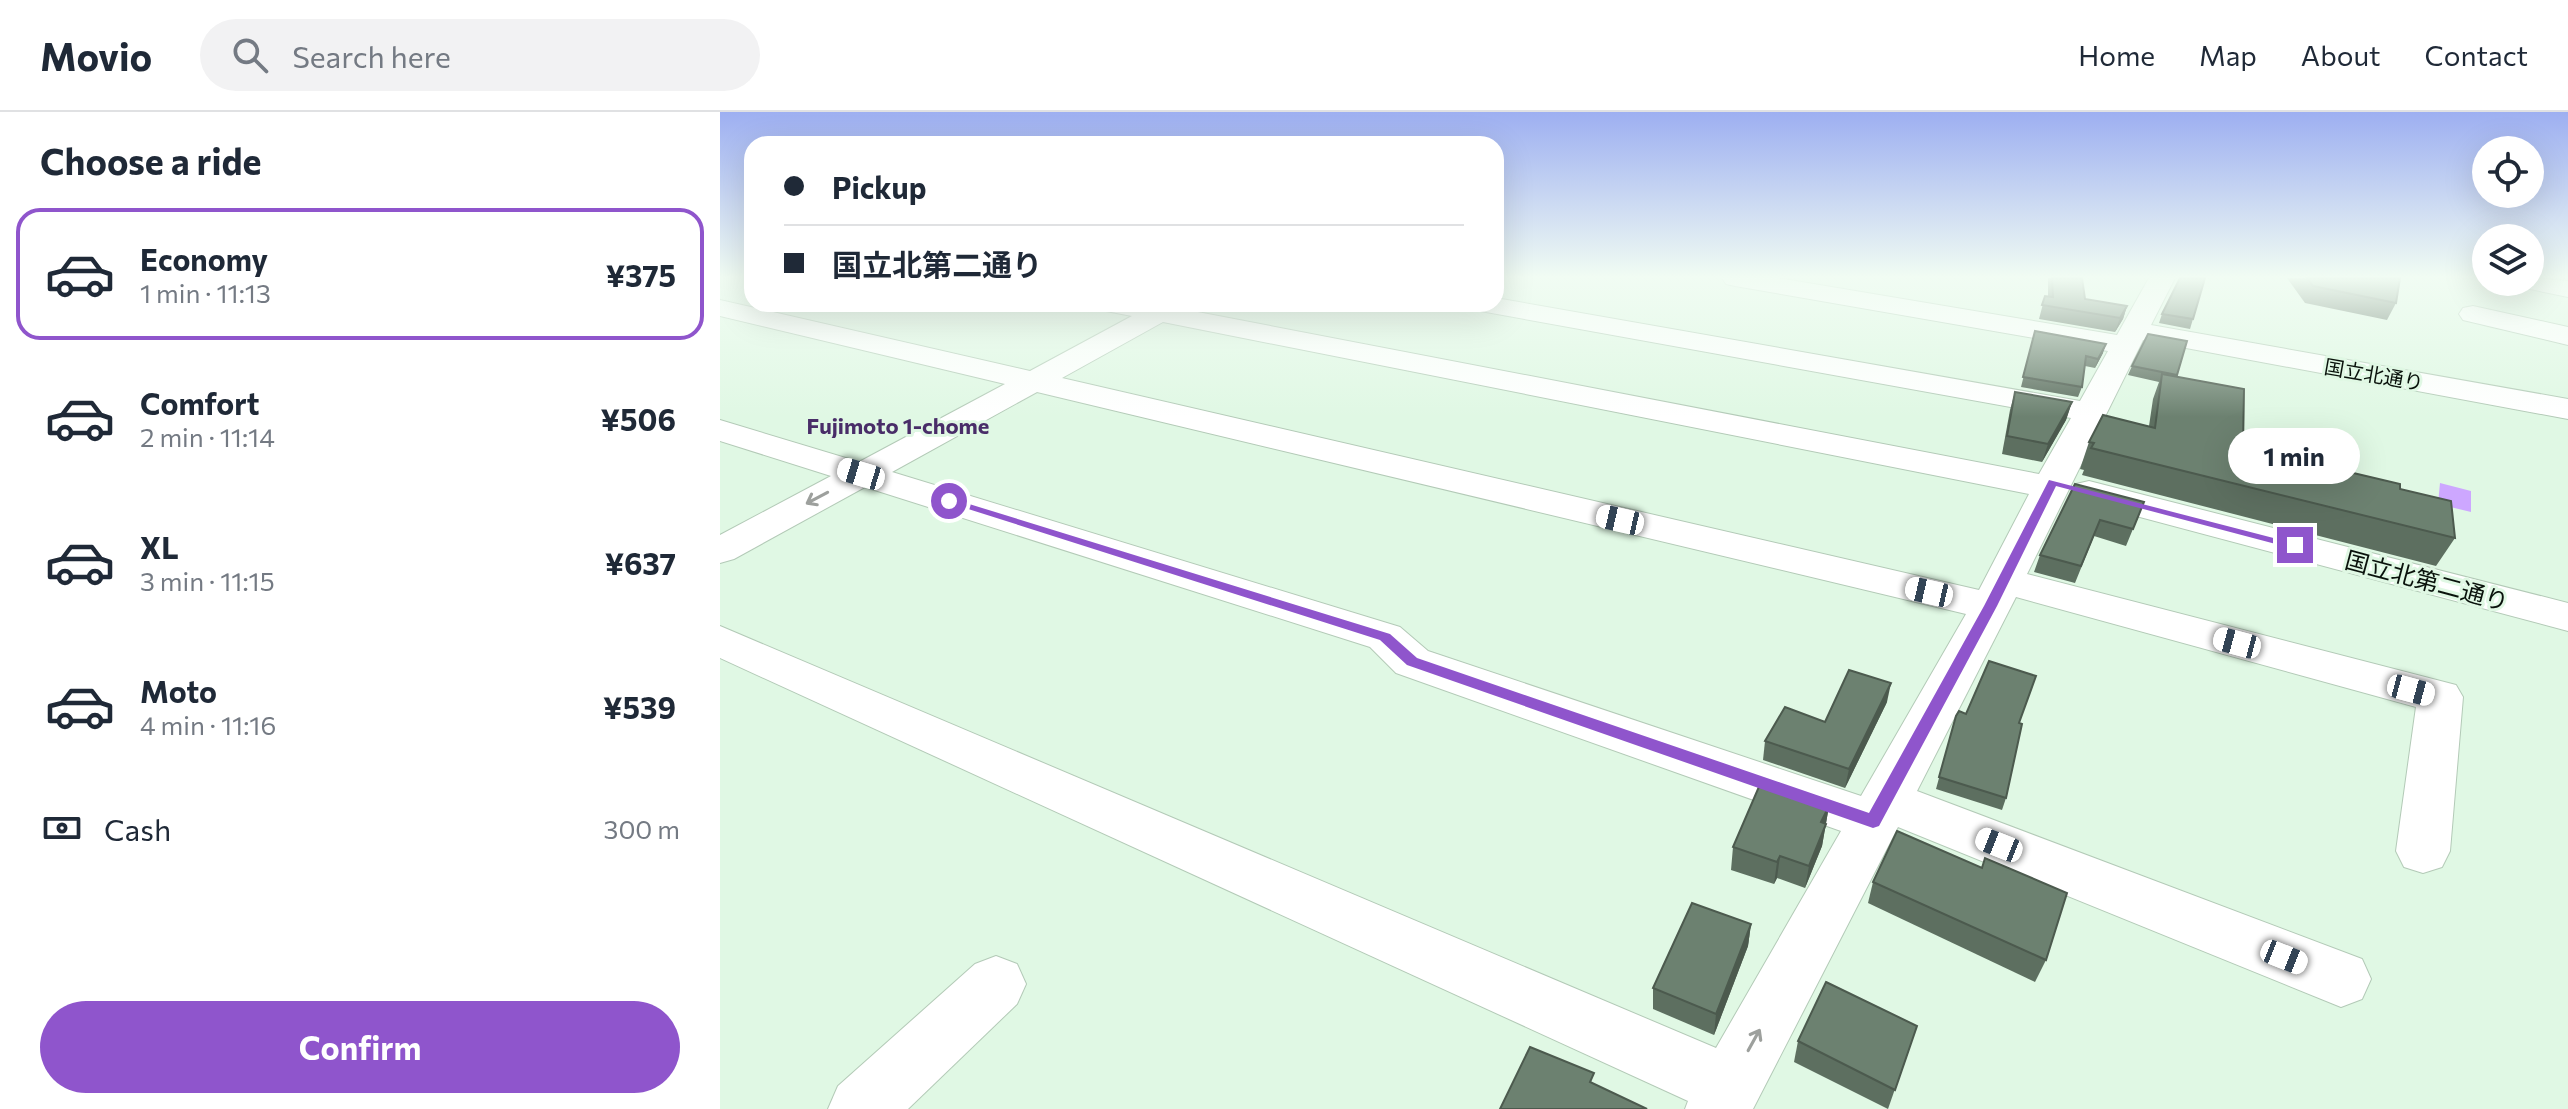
<!DOCTYPE html>
<meta charset="utf-8">
<style>
body{margin:0;font-family:Commissioner,"Noto Sans JP",sans-serif;background:#f2f2f3;color:#1f2937;height:100vh;display:flex;flex-direction:column;font-size:30px;white-space:nowrap}
*{box-sizing:border-box;margin:0}
p{font-size:26px;color:#747a83}
.icon{flex:none;width:44px;height:44px;fill:none;stroke:currentColor;stroke-width:2;stroke-linecap:round;stroke-linejoin:round}
.map{position:relative;flex:1;overflow:hidden}
.side{display:flex;flex-direction:column;background:#fff;width:720px}
.side>*{flex:none}
.top-card{position:absolute;left:24px;top:24px;width:760px;height:176px;border-radius:24px;box-shadow:0 8px 32px #0002;display:grid;align-content:center;height:176px;padding:0 40px;background:#fff}
.tools{position:absolute;left:1752px;top:24px;display:grid;gap:16px}
.tools a{display:grid;place-items:center;width:72px;height:72px;border-radius:50%;background:#fff;box-shadow:0 8px 32px #0002;font-size:40px}
.end{position:absolute;width:36px;height:36px;margin:-18px;border:10px solid #8f55cc;background:#fff;box-shadow:0 0 0 4px #fff}
.from{border-radius:50%}
.bubble{position:absolute;height:56px;border-radius:28px;background:#fff;box-shadow:0 8px 32px #0002;font-size:26px;font-weight:700;line-height:56px;text-align:center}
.car{position:absolute;width:24px;height:48px;margin:-24px -12px;border-radius:10px;box-shadow:0 0 6px 2px #0007;background:linear-gradient(#fff 24%,#345 0 40%,#fff 0 76%,#345 0 86%,#fff 0)}
.top-card b{display:flex;align-items:center;gap:28px;height:76px;font-size:30px}
.top-card b+b{border-top:2px solid #e0e1e3}
.top-card i{width:20px;height:20px;background:#1f2937}
ul{padding:0;list-style:none}
li{display:flex;align-items:center;gap:24px;height:132px;margin:0 16px 12px;padding:0 24px;border:4px solid transparent;border-radius:24px}
li div{flex:1}
li b{display:block;font-size:30px}
li em{font-style:normal;font-weight:700}
li.active{border-color:#8f55cc}
li>.icon{width:72px;height:72px;stroke-width:1.5}
h2{padding:0 40px;font-size:36px;line-height:96px}
.pay{display:flex;align-items:center;gap:20px;height:88px;padding:0 40px;font-size:30px}
.pay p{margin-inline-start:auto}
.action{display:flex;gap:16px;margin-top:auto;padding:16px 40px}
.action a{flex:1;height:92px;border-radius:48px;background:#8f55cc;color:#fff;font-size:32px;font-weight:700;line-height:92px;text-align:center}
header{display:flex;align-items:center;gap:48px;box-sizing:border-box;height:112px;padding:0 40px;background:#fff;border-bottom:2px solid #e0e1e3}
header strong{font-size:38px}
nav{display:flex;gap:44px;margin-inline-start:auto;font-size:28px}
.search{width:560px;height:72px;background:#f2f2f3;display:flex;align-items:center;gap:20px;box-sizing:border-box;padding:0 28px;border-radius:44px;color:#747a83;font-size:30px}
main{display:flex;flex:1;min-height:0}
.map>svg:first-child{display:block}
</style>
<header>
<strong>Movio</strong>
<div class="search"><svg class="icon" aria-label="search" viewBox="0 0 24 24"><circle cx="10" cy="10" r="6"/><path d="M15 15l6 6"/></svg>Search here</div>
<nav><a>Home</a><a>Map</a><a>About</a><a>Contact</a></nav>
</header>
<main>
<section class="side">
<h2>Choose a ride</h2>
<ul>
<li class="active"><svg class="icon" aria-label="car" viewBox="0 0 24 24"><path d="M5 17H2v-5l4-1 3-4h7l3 4 3 1v5h-3M9 17h6M6 11h13"/><circle cx="7" cy="17" r="2"/><circle cx="17" cy="17" r="2"/></svg><div><b>Economy</b><p>1 min · 11:13</p></div><em>¥375</em></li>
<li><svg class="icon" aria-label="car" viewBox="0 0 24 24"><path d="M5 17H2v-5l4-1 3-4h7l3 4 3 1v5h-3M9 17h6M6 11h13"/><circle cx="7" cy="17" r="2"/><circle cx="17" cy="17" r="2"/></svg><div><b>Comfort</b><p>2 min · 11:14</p></div><em>¥506</em></li>
<li><svg class="icon" aria-label="car" viewBox="0 0 24 24"><path d="M5 17H2v-5l4-1 3-4h7l3 4 3 1v5h-3M9 17h6M6 11h13"/><circle cx="7" cy="17" r="2"/><circle cx="17" cy="17" r="2"/></svg><div><b>XL</b><p>3 min · 11:15</p></div><em>¥637</em></li>
<li><svg class="icon" aria-label="car" viewBox="0 0 24 24"><path d="M5 17H2v-5l4-1 3-4h7l3 4 3 1v5h-3M9 17h6M6 11h13"/><circle cx="7" cy="17" r="2"/><circle cx="17" cy="17" r="2"/></svg><div><b>Moto</b><p>4 min · 11:16</p></div><em>¥539</em></li>
</ul>
<div class="pay"><svg class="icon" aria-label="cash" viewBox="0 0 24 24"><path d="M3 7h18v10H3z"/><circle cx="12" cy="12" r="2"/></svg>Cash<p>300 m</p></div>
<div class="action"><a>Confirm</a></div>
</section>
<div class="map">
<svg width="1848" height="997" viewBox="0 0 1848 997">
<rect width="100%" height="100%" fill="#e0f8e4"/>
<path fill="#cda7ff" d="M1720,371L1751,379V400L1718,392Z"/>
<g fill="none" stroke-linecap="round" stroke-linejoin="round">
<defs>
<g id="minor">
<path d="M1002,166H1058L1397,223L1429,166H1455L1431,213L1848,287V307L1423,228L1307,462L1736,573L1743,585L1730,739L1722,755L1703,761L1684,755L1676,739L1696,595L1296,485L1197,679L1642,847L1651,867L1642,887L1621,895L1178,715L1033,997H965L968,989L0,546V514L996,936L1121,719L676,561L650,535L145,375L14,447L0,451V423L111,364L0,329V308L139,350L285,272L0,204V188L310,259L412,204L381,198L377,192H460L462,197L1319,362L1351,306L766,200L756,198L752,192H776V186L1360,289L1388,239L1015,174L1006,172ZM443,210L1309,382L1259,478L342,266ZM317,280L1246,502L1141,684L708,539L680,515L172,360Z"/>
<path d="M1753,194L1848,215V233L1743,208L1739,202L1743,196Z"/>
<path d="M1369,369L1848,491V519L1356,388L1351,380L1356,372Z"/>
<path d="M276,844L297,852L306,872L297,892L188,997H108L118,974L255,852Z"/>
</g>
<path id="major" d="M1810,166L1848,169V185L1800,175L1797,170H1810Z"/>
</defs>
<use href="#minor" stroke="#b3cab7" stroke-width="2"/>
<use href="#major" stroke="#b3cab7" stroke-width="2"/>
<use href="#minor" fill="#fff" fill-rule="evenodd"/>
<use href="#major" fill="#fff" fill-rule="evenodd"/>
</g>
<g fill="#5d6f60">
<path d="M1328,166H1362L1365,187L1407,194L1403,207L1395,220L1319,207L1325,184L1328,185Z"/>
<path d="M1567,166H1680L1676,191L1667,208L1585,191Z"/>
<path d="M1442,202L1473,207L1470,217L1439,211Z"/>
<path d="M1315,219L1383,241L1375,256L1365,254L1362,275L1358,285L1301,275Z"/>
<path d="M1428,222L1457,264L1523,335L1680,377L1735,426L1716,454L1362,363L1364,358L1360,357L1369,330L1429,314L1433,287L1439,270L1408,263L1412,254Z"/>
<path d="M1295,280L1352,290L1346,308L1322,350L1282,342L1290,298Z"/>
<path d="M1355,372L1424,390L1406,434L1374,424L1355,471L1314,460L1320,443Z"/>
<path d="M1167,590L1125,676L1043,648L1045,629Z"/>
<path d="M1246,602L1299,611L1286,686L1282,698L1216,677L1236,604Z"/>
<path d="M1109,694L1102,734L1085,776L1057,766L1054,772L1011,758L1013,735Z"/>
<path d="M1153,770L1326,848L1315,870L1148,791Z"/>
<path d="M1031,812L1028,834L994,923L933,897V876Z"/>
<path d="M1197,914L1168,997L1074,950L1078,929Z"/>
</g>
<g fill="#4c5a4e">
<path d="M1407,194L1403,207L1395,220L1400,206Z"/>
<path d="M1386,232L1383,241L1375,256L1378,247Z"/>
<path d="M1352,290L1346,308L1322,350L1328,332Z"/>
<path d="M1171,571L1167,590L1125,676L1129,657Z"/>
<path d="M1109,694L1102,734L1085,776L1089,754L1101,710Z"/>
<path d="M1060,744L1057,766L1054,772L1057,750Z"/>
<path d="M1031,812L1028,834L994,923L996,902Z"/>
</g>
<g fill="#6c8170" stroke="#4c5a4e" stroke-width="2">
<path d="M1332,166H1362L1365,187L1407,194L1400,206L1322,193L1325,184L1333,185Z"/>
<path d="M1460,166H1485L1473,207L1442,202Z"/>
<path d="M1587,166H1680L1676,191L1593,174Z"/>
<path d="M1315,219L1386,232L1378,247L1366,244L1362,275L1303,265Z"/>
<path d="M1428,222L1467,229L1457,263L1412,254Z"/>
<path d="M1442,262L1524,277L1523,335L1680,372V377L1731,389L1735,426L1371,336L1374,331L1369,330L1383,303L1435,316Z"/>
<path d="M1295,280L1352,290L1328,332L1287,324Z"/>
<path d="M1355,372L1424,390L1413,417L1380,408L1361,454L1320,443Z"/>
<path d="M1269,549L1316,564L1299,611L1302,612L1286,686L1219,665L1236,604L1239,599L1246,602Z"/>
<path d="M1129,558L1171,571L1129,657L1045,629L1065,595L1105,610Z"/>
<path d="M1041,670L1109,694L1101,710L1106,712L1089,754L1060,744L1057,750L1013,735Z"/>
<path d="M1177,719L1262,756L1265,746L1347,781L1326,848L1153,770Z"/>
<path d="M972,791L1031,812L996,902L933,876Z"/>
<path d="M1106,870L1197,914L1175,978L1078,929Z"/>
<path d="M810,935L874,961L870,970L927,997H780Z"/>
</g>
<defs><path id="oneway-shaft" d="M-6 0H5M1.5-3L5.5 0L1.5 3" fill="none" stroke-width="1.6" stroke-linecap="round" stroke-linejoin="round" transform="scale(2)"/></defs>
<g stroke="#9da09d">
<use href="#oneway-shaft" transform="translate(97 386) rotate(152)"/>
<use href="#oneway-shaft" transform="translate(1034 928) rotate(-61)"/>
</g>
<linearGradient id="sky" x2="0" y2="1"><stop stop-color="#9daff1"/><stop offset="0.54" stop-color="#f1fcf3"/><stop offset="1" stop-color="#f1fcf3" stop-opacity="0"/></linearGradient>
<rect width="1848" height="305" fill="url(#sky)"/>
<path fill="#8f55cc" d="M1329,368L1581,433L1575,437L1336,374L1277,494L1159,714L1153,716L687,553L660,528L223,389L233,387L670,522L697,546L1149,701L1264,494Z"/>
<g text-anchor="middle" dominant-baseline="central" stroke-width="6" stroke-linejoin="round" paint-order="stroke">
<g font-size="20" fill="#09110b" stroke="#e0f8e4">
<text transform="translate(1654 262) rotate(10)">国立北通り</text>
</g>
<g font-size="22" font-weight="bold" fill="#492d68" stroke="#e0f8e4">
<text x="178" y="313">Fujimoto 1-chome</text>
</g>
<g font-size="24" fill="#09110b" stroke="#e0f8e4">
<text transform="translate(1707 468) rotate(15)">国立北第二通り</text>
</g>
</g>
</svg>
<div class="tools">
<a><svg class="icon" aria-label="locate" viewBox="0 0 24 24"><circle cx="12" cy="12" r="6"/><path d="M12 2v4M12 18v4M2 12h4M18 12h4"/></svg></a>
<a><svg class="icon" aria-label="layers" viewBox="0 0 24 24"><path d="M12 4l9 5-9 5-9-5zM3 14l9 5 9-5"/></svg></a>
</div>
<i class="end from" style="left:229px;top:389px"></i>
<i class="end" style="left:1575px;top:433px"></i>
<div class="bubble" style="left:1508px;top:316px;width:132px">1 min</div>
<i class="car" style="left:141px;top:362px;rotate:287deg"></i>
<i class="car" style="left:900px;top:408px;rotate:283deg"></i>
<i class="car" style="left:1209px;top:480px;rotate:283deg"></i>
<i class="car" style="left:1517px;top:531px;rotate:285deg"></i>
<i class="car" style="left:1691px;top:578px;rotate:105deg"></i>
<i class="car" style="left:1279px;top:733px;rotate:292deg"></i>
<i class="car" style="left:1564px;top:845px;rotate:112deg"></i>
<div class="top-card">
<b><i class="from"></i>Pickup</b>
<b><i></i>国立北第二通り</b>
</div>
</div>
</main>
